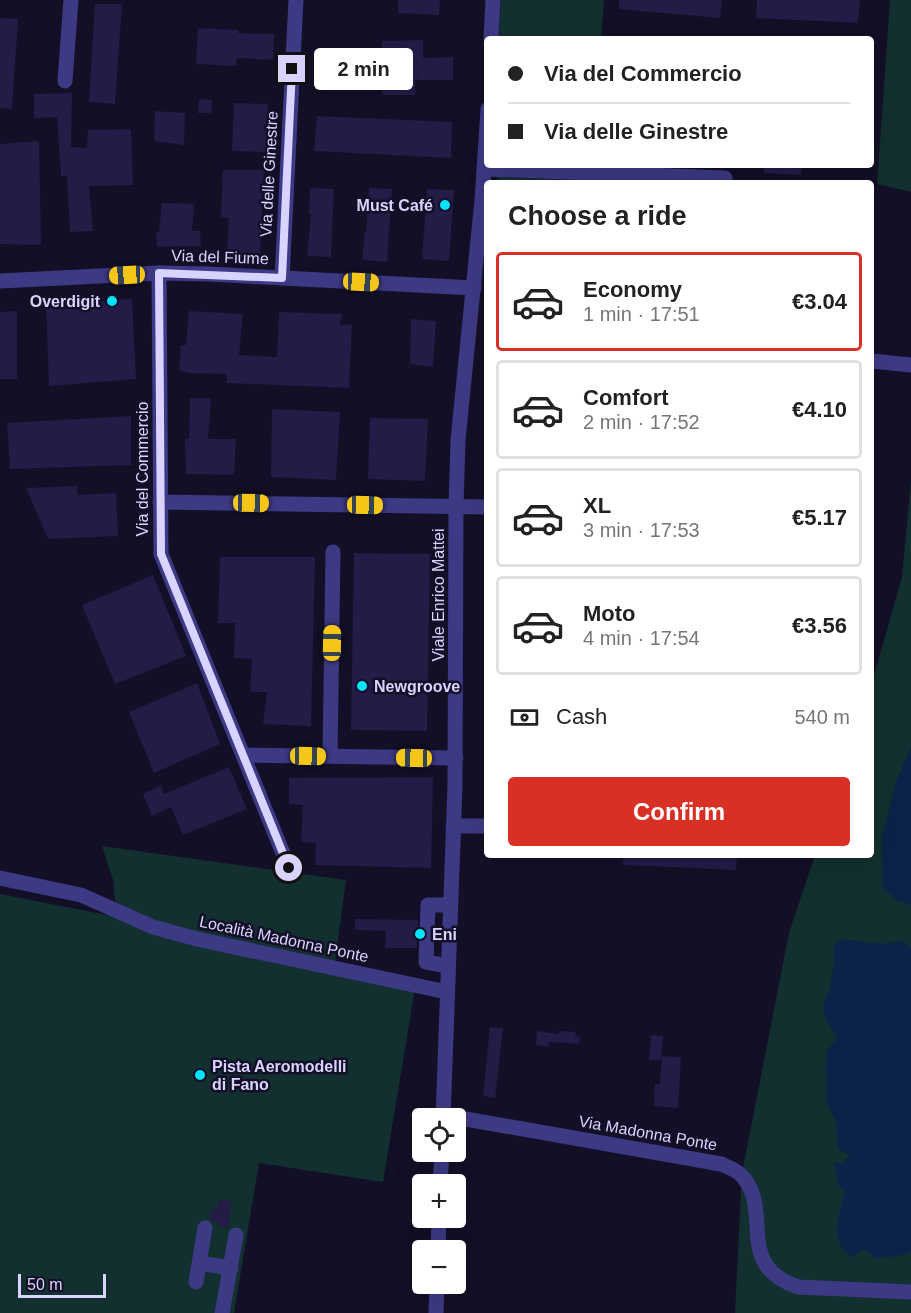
<!DOCTYPE html>
<meta charset="utf-8">
<style>
body{margin:0;font-family:Helvetica,sans-serif;background:#f6f6f6;color:#222;height:100vh;display:flex;flex-direction:column;font-size:22px;white-space:nowrap}
*{box-sizing:border-box;margin:0}
p{font-size:20px;color:#767676}
.icon{flex:none;width:33px;height:33px;fill:none;stroke:currentColor;stroke-width:2;stroke-linecap:round;stroke-linejoin:round}
.map{position:relative;flex:1;overflow:hidden}
.drawer{position:absolute;left:484px;top:180px;width:390px;height:678px;display:flex;flex-direction:column;background:#fff;border-radius:6px;box-shadow:0 6px 24px #0002}
.drawer>*{flex:none}
.banner{position:absolute;left:484px;top:36px;width:390px;height:132px;border-radius:6px;box-shadow:0 6px 24px #0002;display:grid;align-content:center;height:132px;padding:0 24px;background:#fff}
.tools{position:absolute;left:412px;top:1108px;display:grid;gap:12px}
.tools a{display:grid;place-items:center;width:54px;height:54px;border-radius:6px;background:#fff;box-shadow:0 6px 24px #0002;font-size:30px}
.scale{position:absolute;left:18px;bottom:15px;width:88px;box-sizing:border-box;padding-left:6px;border:3px solid #d9d4ff;border-top:0;font-size:16px;line-height:21px;white-space:nowrap;color:#d9d4ff;-webkit-text-stroke:4px #130f26;paint-order:stroke}
.end{position:absolute;width:27px;height:27px;margin:-14px;border:8px solid #d9d4ff;background:#111;box-shadow:0 0 0 3px #111}
.from{border-radius:50%}
.bubble{position:absolute;height:42px;border-radius:6px;background:#fff;box-shadow:0 6px 24px #0002;font-size:20px;font-weight:800;line-height:42px;text-align:center}
.car{position:absolute;width:18px;height:36px;margin:-18px -9px;border-radius:8px;box-shadow:0 0 4px 2px #0007;background:linear-gradient(#f5c518 24%,#345 0 40%,#f5c518 0 76%,#345 0 86%,#f5c518 0)}
.banner b{display:flex;align-items:center;gap:21px;height:57px;font-size:22px}
.banner b+b{border-top:2px solid #e0e0e0}
.banner i{width:15px;height:15px;background:#222}
ul{padding:0;list-style:none}
li{display:flex;align-items:center;gap:18px;height:99px;margin:0 12px 9px;padding:0 12px;border:3px solid #e0e0e0;border-radius:6px}
li div{flex:1}
li b{display:block;font-size:22px}
li em{font-style:normal;font-weight:800}
li.current{border-color:#d93025}
li>.icon{width:54px;height:54px;stroke-width:1.5}
h2{padding:0 24px;font-size:27px;line-height:72px}
.pay{display:flex;align-items:center;gap:15px;height:66px;padding:0 24px;font-size:22px}
.pay p{margin-inline-start:auto}
.button{display:flex;gap:12px;margin-top:auto;padding:12px 24px}
.button a{flex:1;height:69px;border-radius:6px;background:#d93025;color:#fff;font-size:24px;font-weight:800;line-height:69px;text-align:center}
.map>svg:first-child{display:block}
</style>
<div class="map">
<svg width="911" height="1313" viewBox="0 0 911 1313">
<rect width="100%" height="100%" fill="#130f26"/>
<g fill="#12302f">
<path d="M501,0H604L601,39H499Z"/>
<path d="M890,0H911V192L877,184Z"/>
<path d="M497,177L650,183H498Z"/>
<path d="M911,481V1313H735L742,1173L789,933L815,855H872V682L902,577Z"/>
<path d="M102,846L346,880L335,962L415,988L383,1182L259,1163L234,1313H0V894L117,917L113,880Z"/>
</g>
<g fill="#0c2248">
<path d="M911,747V905L896,900L883,888L882,837L896,782Z"/>
<path d="M842,939L882,944L897,941L906,943L911,948V1251L908,1254L876,1259L864,1249L853,1257C849,1255 844,1252 842,1248C832,1233 841,1207 845,1191L838,1185L834,1163H843L850,1155L838,1149L836,1122L827,1103L826,1067L827,1051L837,1038L824,1015V1003L830,989L834,962L833,947Z"/>
</g>
<g fill="#241b47">
<path d="M398,0H440L439,15L398,13Z"/>
<path d="M619,0H722L720,18L619,9Z"/>
<path d="M757,0H860L858,23L756,18Z"/>
<path d="M95,4H122L115,104L89,102Z"/>
<path d="M0,18L18,19L12,109L0,108Z"/>
<path d="M198,28L239,30L238,33L274,34L273,60L237,58L236,66L196,64Z"/>
<path d="M423,40V58L453,57V80H415V95H382V80L335,79L336,51H382V41Z"/>
<path d="M72,93L71,147L87,148L88,130L131,129L133,185L89,186L93,231L70,232L67,176H61L57,117L34,118V94Z"/>
<path d="M199,99L212,100L211,113H198Z"/>
<path d="M234,103L268,104L266,152L232,151Z"/>
<path d="M155,111L185,113L184,145L154,141Z"/>
<path d="M317,116L452,122L451,158L314,151Z"/>
<path d="M39,141L41,245L0,244V144Z"/>
<path d="M764,165H802L801,175L764,173Z"/>
<path d="M223,170H264L260,255L227,254L229,218L221,217Z"/>
<path d="M310,188L334,189L331,257L307,256L311,214H309Z"/>
<path d="M369,188L392,189L387,262L362,260L365,232H366Z"/>
<path d="M427,189L454,190L449,261L422,259Z"/>
<path d="M162,203L194,204L192,231H200L201,246L157,247L156,232H159Z"/>
<path d="M132,299L136,379L49,386L46,305Z"/>
<path d="M17,311V379H0V312Z"/>
<path d="M189,311L243,314L239,355L277,357L279,312L342,314L340,325L352,324L349,388L227,383V374L188,373V372L179,371L181,345H186Z"/>
<path d="M411,319L436,321L433,367L410,364Z"/>
<path d="M190,398H211L208,439H236L234,475L186,474L185,439H189Z"/>
<path d="M272,409L340,412L336,480L271,477Z"/>
<path d="M131,416V465L10,469L7,423Z"/>
<path d="M370,418L428,419L425,481L368,479Z"/>
<path d="M77,486L78,495L116,493L118,536L48,539L26,488Z"/>
<path d="M354,553L430,554L427,731L351,730Z"/>
<path d="M220,557H315L311,726L263,724L267,692H250L252,659L234,658L235,623H218Z"/>
<path d="M153,575L186,656L115,684L82,605Z"/>
<path d="M197,683L220,744L154,773L129,712Z"/>
<path d="M229,767L247,809L183,835L171,807L152,816L143,794L161,785L164,794Z"/>
<path d="M433,777L431,868L315,865L316,843L301,842L303,805L289,804V778Z"/>
<path d="M623,855H737L736,870L623,865Z"/>
<path d="M355,919L418,920L417,948H385L386,931L355,930Z"/>
<path d="M490,1027L503,1028L495,1098L483,1096Z"/>
<path d="M537,1031L559,1034V1031L576,1032L575,1036L580,1037L579,1044L549,1042V1047L536,1045Z"/>
<path d="M651,1035L663,1036L661,1060H649Z"/>
<path d="M662,1056L681,1057L678,1108L654,1106L655,1084H660Z"/>
<path d="M219,1200L232,1202L228,1228L218,1226L219,1223L209,1220L211,1211H213L214,1207H218Z"/>
</g>
<g fill="none" stroke-linecap="round" stroke-linejoin="round">
<g stroke="#3d3a85" stroke-width="15">
<path d="M491,39L493,0"/>
<path d="M65,81L71,0"/>
<path d="M485,169L725,178L724,183"/>
<path d="M159,273L161,554L289,868"/>
<path d="M282,278L296,0"/>
<path d="M0,281L159,273L208,274L474,288"/>
<path d="M872,361L911,365"/>
<path d="M160,502L488,507"/>
<path d="M243,755L456,758"/>
<path d="M330,756L333,552"/>
<path d="M453,826H488"/>
<path d="M0,878L81,895L153,927L197,939L447,992"/>
<path d="M448,966L426,962L428,905H450"/>
<path d="M443,1115L721,1164C728,1167 737,1170 742,1176C774,1211 733,1265 798,1287L911,1292"/>
<path d="M443,1119L455,786L456,507L458,440L482,200L488,109"/>
<path d="M440,1185L442,1152"/>
<path d="M438,1251L439,1218"/>
<path d="M200,1263L231,1268"/>
<path d="M196,1282L205,1228"/>
<path d="M222,1313L236,1235"/>
<path d="M436,1313L437,1284"/>
</g>
</g>
<g fill="none" stroke-linecap="round" stroke-linejoin="round">
<path stroke="#d9d4ff" stroke-width="8" d="M289,868L161,554L159,273L282,278L292,69"/>
</g>
<g fill="#00e5ff" stroke="#130f26" stroke-width="2">
<circle cx="445" cy="205" r="6"/>
<circle cx="112" cy="301" r="6"/>
<circle cx="362" cy="686" r="6"/>
<circle cx="420" cy="934" r="6"/>
<circle cx="200" cy="1075" r="6"/>
</g>
<g text-anchor="middle" dominant-baseline="central" stroke-width="5" stroke-linejoin="round" paint-order="stroke">
<g font-size="16" fill="#d9d4ff" stroke="#130f26">
<text transform="translate(269 174) rotate(-87)">Via delle Ginestre</text>
<text transform="translate(220 257) rotate(2)">Via del Fiume</text>
<text transform="translate(142 469) rotate(-90)">Via del Commercio</text>
<text transform="translate(438 595) rotate(-90)">Viale Enrico Mattei</text>
<text transform="translate(284 939) rotate(12)">Località Madonna Ponte</text>
<text transform="translate(648 1133) rotate(10)">Via Madonna Ponte</text>
</g>
<g font-size="16" font-weight="bold" fill="#d9d4ff" stroke="#130f26" text-anchor="start">
<text x="433" y="205" text-anchor="end">Must Café</text>
<text x="100" y="301" text-anchor="end">Overdigit</text>
<text x="374" y="686">Newgroove</text>
<text x="432" y="934">Eni</text>
<text x="212" y="1066">Pista Aeromodelli<tspan x="212" dy="18">di Fano</tspan></text>
</g>
</g>
</svg>
<div class="tools">
<a><svg class="icon" aria-label="locate" viewBox="0 0 24 24"><circle cx="12" cy="12" r="6"/><path d="M12 2v4M12 18v4M2 12h4M18 12h4"/></svg></a>
<a>+</a>
<a>−</a>
</div>
<div class="scale">50 m</div>
<i class="end from" style="left:289px;top:868px"></i>
<i class="end" style="left:292px;top:69px"></i>
<div class="bubble" style="left:314px;top:48px;width:99px">2 min</div>
<i class="car" style="left:127px;top:275px;rotate:267deg"></i>
<i class="car" style="left:361px;top:282px;rotate:93deg"></i>
<i class="car" style="left:251px;top:503px;rotate:91deg"></i>
<i class="car" style="left:365px;top:505px;rotate:91deg"></i>
<i class="car" style="left:332px;top:643px;rotate:1deg"></i>
<i class="car" style="left:308px;top:756px;rotate:91deg"></i>
<i class="car" style="left:414px;top:758px;rotate:271deg"></i>
<div class="banner">
<b><i class="from"></i>Via del Commercio</b>
<b><i></i>Via delle Ginestre</b>
</div>
<section class="drawer">
<h2>Choose a ride</h2>
<ul>
<li class="current"><svg class="icon" aria-label="car" viewBox="0 0 24 24"><path d="M5 17H2v-5l4-1 3-4h7l3 4 3 1v5h-3M9 17h6M6 11h13"/><circle cx="7" cy="17" r="2"/><circle cx="17" cy="17" r="2"/></svg><div><b>Economy</b><p>1 min · 17:51</p></div><em>€3.04</em></li>
<li><svg class="icon" aria-label="car" viewBox="0 0 24 24"><path d="M5 17H2v-5l4-1 3-4h7l3 4 3 1v5h-3M9 17h6M6 11h13"/><circle cx="7" cy="17" r="2"/><circle cx="17" cy="17" r="2"/></svg><div><b>Comfort</b><p>2 min · 17:52</p></div><em>€4.10</em></li>
<li><svg class="icon" aria-label="car" viewBox="0 0 24 24"><path d="M5 17H2v-5l4-1 3-4h7l3 4 3 1v5h-3M9 17h6M6 11h13"/><circle cx="7" cy="17" r="2"/><circle cx="17" cy="17" r="2"/></svg><div><b>XL</b><p>3 min · 17:53</p></div><em>€5.17</em></li>
<li><svg class="icon" aria-label="car" viewBox="0 0 24 24"><path d="M5 17H2v-5l4-1 3-4h7l3 4 3 1v5h-3M9 17h6M6 11h13"/><circle cx="7" cy="17" r="2"/><circle cx="17" cy="17" r="2"/></svg><div><b>Moto</b><p>4 min · 17:54</p></div><em>€3.56</em></li>
</ul>
<div class="pay"><svg class="icon" aria-label="cash" viewBox="0 0 24 24"><path d="M3 7h18v10H3z"/><circle cx="12" cy="12" r="2"/></svg>Cash<p>540 m</p></div>
<div class="button"><a>Confirm</a></div>
</section>
</div>
